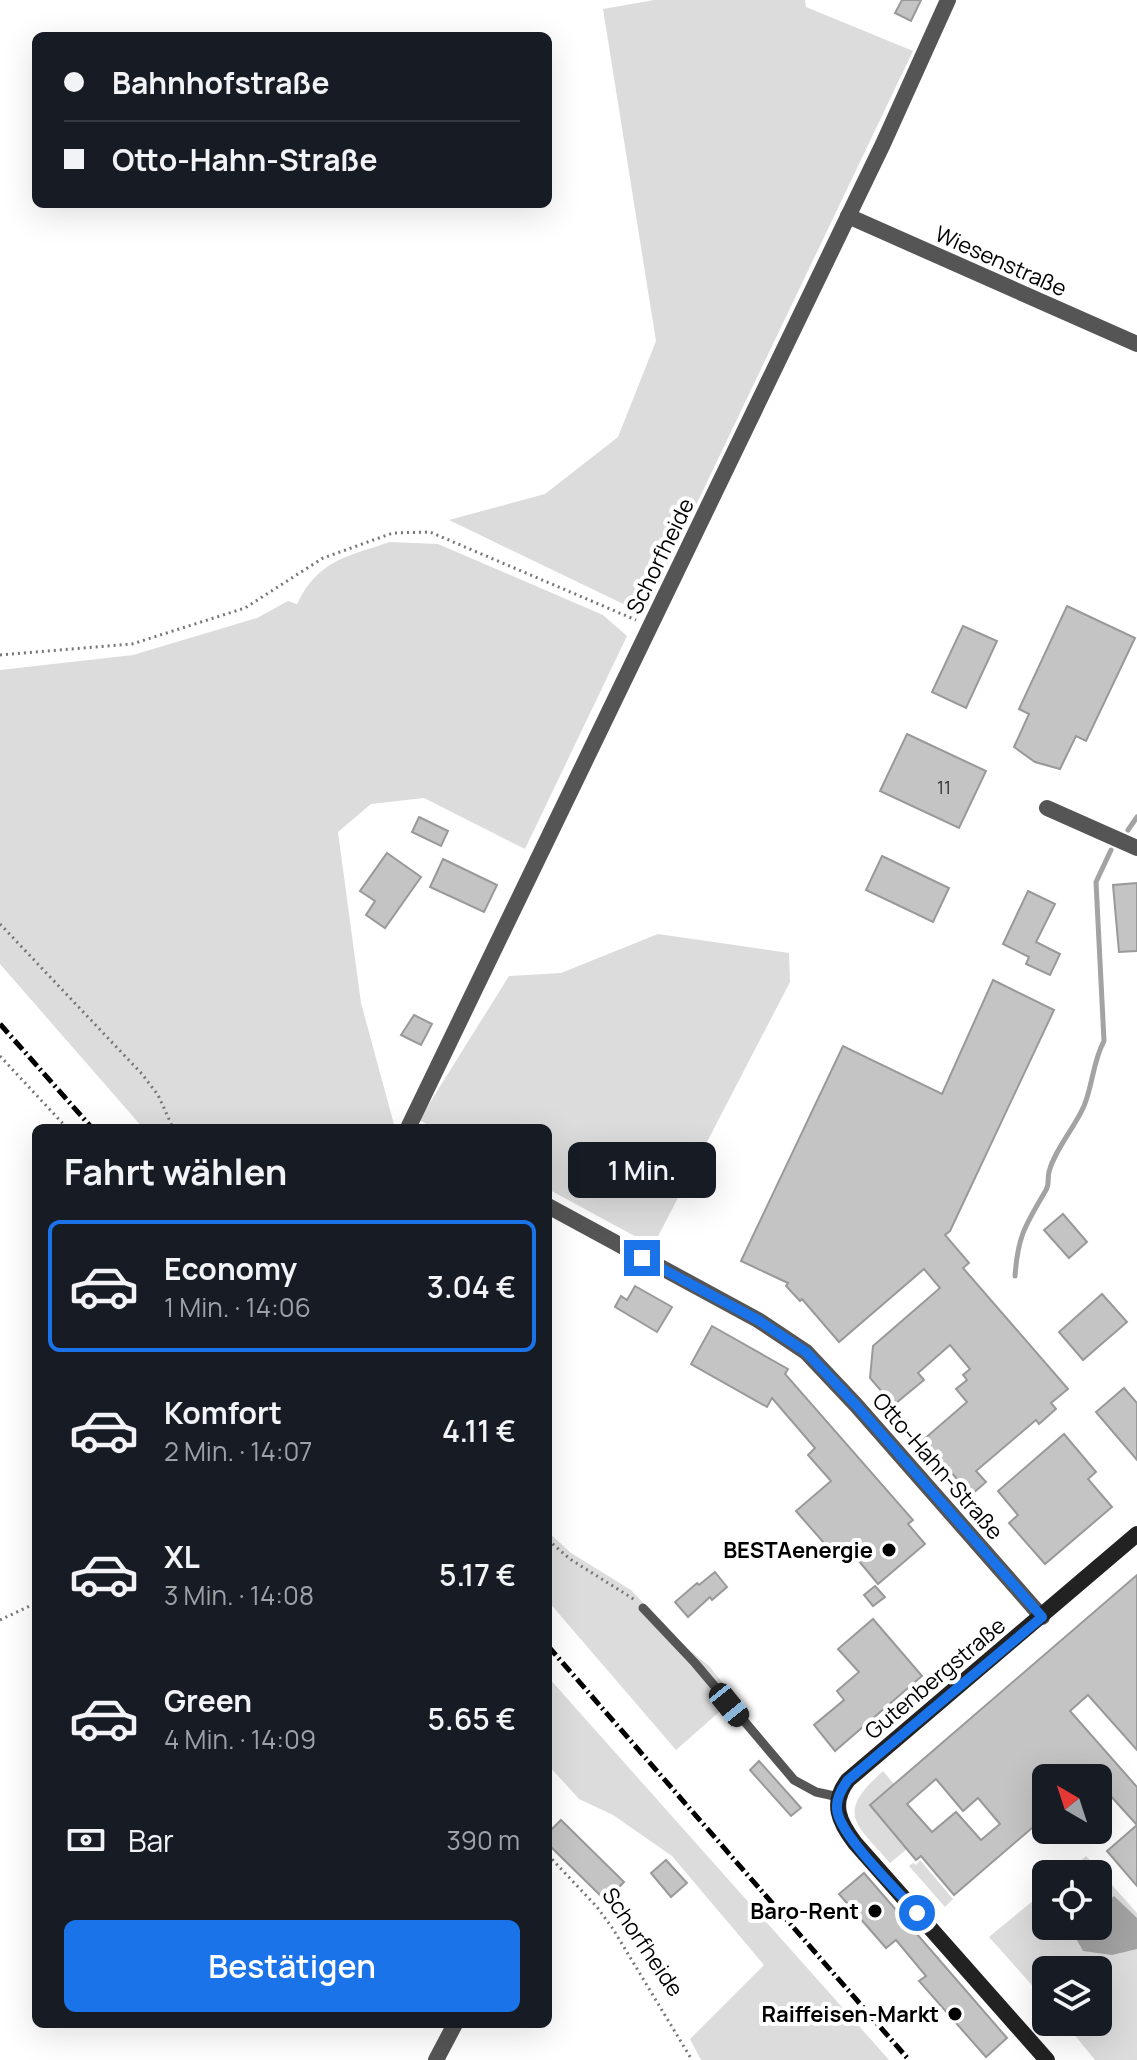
<!DOCTYPE html>
<html lang="de">
<meta charset="utf-8">
<style>
body{margin:0;font-family:Manrope,sans-serif;background:#242831;color:#f1f3f6;height:100vh;display:flex;flex-direction:column;font-size:30px;white-space:nowrap}
*{box-sizing:border-box;margin:0}
p{font-size:26px;color:#9ea1a6}
.icon{flex:none;width:44px;height:44px;fill:none;stroke:currentColor;stroke-width:2;stroke-linecap:round;stroke-linejoin:round}
.map{position:relative;flex:1;overflow:hidden}
.details{position:absolute;left:32px;top:1124px;width:520px;height:904px;display:flex;flex-direction:column;background:#171b24;border-radius:12px;box-shadow:0 8px 32px #0002}
.details>*{flex:none}
.top-card{position:absolute;left:32px;top:32px;width:520px;height:176px;border-radius:12px;box-shadow:0 8px 32px #0002;display:grid;align-content:center;height:176px;padding:0 32px;background:#171b24}
.needle{width:52px;rotate:321deg}
.buttons{position:absolute;left:1032px;top:1764px;display:grid;gap:16px}
.buttons a{display:grid;place-items:center;width:80px;height:80px;border-radius:12px;background:#171b24;box-shadow:0 8px 32px #0002;font-size:40px}
.end{position:absolute;width:36px;height:36px;margin:-18px;border:10px solid #1a73e8;background:#fff;box-shadow:0 0 0 4px #fff}
.from{border-radius:50%}
.bubble{position:absolute;height:56px;border-radius:12px;background:#171b24;box-shadow:0 8px 32px #0002;font-size:26px;font-weight:600;line-height:56px;text-align:center}
.car{position:absolute;width:24px;height:48px;margin:-24px -12px;border-radius:10px;box-shadow:0 0 6px 2px #0007;background:linear-gradient(#222 24%,#8ab4d8 0 40%,#222 0 76%,#8ab4d8 0 86%,#222 0)}
.top-card b{display:flex;align-items:center;gap:28px;height:76px;font-size:30px}
.top-card b+b{border-top:2px solid #363941}
.top-card i{width:20px;height:20px;background:#f1f3f6}
ul{padding:0;list-style:none}
li{display:flex;align-items:center;gap:24px;height:132px;margin:0 16px 12px;padding:0 16px;border:4px solid transparent;border-radius:12px}
li div{flex:1}
li b{display:block;font-size:30px}
li em{font-style:normal;font-weight:600}
li.on{border-color:#1a73e8}
li>.icon{width:72px;height:72px;stroke-width:1.5}
h2{padding:0 32px;font-size:36px;line-height:96px}
.pay{display:flex;align-items:center;gap:20px;height:88px;padding:0 32px;font-size:30px}
.pay p{margin-inline-start:auto}
.button{display:flex;gap:16px;margin-top:auto;padding:16px 32px}
.button a{flex:1;height:92px;border-radius:12px;background:#1a73e8;color:#fff;font-size:32px;font-weight:600;line-height:92px;text-align:center}
.map>svg:first-child{display:block}
</style>
<div class="map">
<svg width="1137" height="2060" viewBox="0 0 1137 2060">
<rect width="100%" height="100%" fill="#fff"/>
<g fill="#dcdcdc">
<path d="M654,0H805L806,7L913,51L644,614L449,520L545,494L618,437L656,341L603,9Z"/>
<path d="M390,542L438,544L603,615L627,636L525,849L424,798L371,804L338,832L361,1003L395,1128H143L0,964V670L133,655L257,618L288,601L297,604C318,560 348,556 390,542Z"/>
<path d="M658,934L789,953L790,982L653,1246L548,1189V1128H434L419,1120L509,976L561,973Z"/>
<path d="M548,1532L571,1553L631,1590L682,1644L709,1666L735,1698L676,1750L548,1601Z"/>
<path d="M548,1677L882,2052L889,2060H701L690,2039L764,1965L672,1856L613,1815L579,1799L548,1765Z"/>
<path d="M883,1771L894,1784L870,1805L907,1849L890,1863C855,1822 835,1814 883,1771Z"/>
<path d="M1086,1856L1137,1913V2060H1095L1064,2022H1098V1970H1046V2001L989,1937L1046,1890V1926H1098V1874H1065Z"/>
<path d="M920,1860L953,1899L945,1907L909,1866L913,1863L916,1865Z"/>
</g>
<path fill="#a3a3a3" d="M1114,1896L1137,1918V1949L1112,1955L1083,1951L1073,1933L1081,1926H1098V1910Z"/>
<g fill="none" stroke-linecap="round" stroke-linejoin="round">
<g stroke="#a3a3a3" stroke-width="5">
<path d="M1128,830L1137,817"/>
<path d="M1015,1276C1018,1234 1026,1225 1046,1190C1050,1183 1047,1178 1049,1172C1054,1151 1075,1127 1084,1106C1093,1084 1093,1061 1104,1041L1096,882L1111,850"/>
</g>
</g>
<g fill="#c4c4c4" stroke="#999" stroke-width="2" fill-rule="evenodd">
<path d="M902,0H921L911,21L895,13Z"/>
<path d="M1067,606L1135,638L1086,741L1076,736L1060,769L1035,762L1014,747L1029,714L1019,709Z"/>
<path d="M963,626L997,641L966,708L932,692Z"/>
<path d="M907,734L986,771L959,828L880,791Z"/>
<path d="M419,817L448,831L441,846L412,832Z"/>
<path d="M387,853L421,877L385,928L366,915L375,901L360,891Z"/>
<path d="M882,856L949,888L933,922L866,890Z"/>
<path d="M443,859L497,885L484,912L430,887Z"/>
<path d="M1137,883V951L1119,952L1113,885Z"/>
<path d="M1028,891L1055,904L1036,942L1060,954L1050,975L1026,964L1029,957L1003,944Z"/>
<path d="M993,980L1054,1010L950,1231L945,1235L969,1263L963,1268L1068,1389L1051,1403L1056,1409L1039,1424L1036,1420L976,1471L986,1482L971,1495L923,1440L967,1402L956,1389L967,1380L963,1375L970,1369L950,1345L918,1373L924,1380L896,1403L891,1397L888,1399L870,1378L873,1346L940,1288L924,1269L839,1342L802,1299L800,1301L786,1286L788,1283L741,1261L843,1046L942,1094Z"/>
<path d="M414,1015L432,1024L421,1045L401,1035Z"/>
<path d="M1063,1214L1087,1242L1069,1258L1044,1230Z"/>
<path d="M635,1286L672,1307L657,1332L615,1307L621,1296L627,1300Z"/>
<path d="M1102,1294L1127,1322L1083,1360L1059,1332Z"/>
<path d="M712,1326L788,1369L785,1374L913,1520L908,1524L925,1544L878,1584L854,1555L849,1559L844,1553L839,1557L833,1550L831,1551L796,1511L831,1481L808,1455L815,1448L772,1398L767,1407L691,1364Z"/>
<path d="M1124,1388L1137,1403V1460L1096,1412Z"/>
<path d="M1064,1434L1096,1472L1088,1479L1112,1507L1045,1564L1009,1523L1018,1515L998,1491Z"/>
<path d="M715,1572L727,1587L712,1600L710,1597L688,1617L675,1602L697,1583L699,1585Z"/>
<path d="M1137,1575V1750L1088,1695L1070,1711L1137,1787V1886L1107,1851L1137,1825L1098,1782V1778H1046V1816L954,1895L921,1856L916,1860L870,1805ZM936,1779L963,1811L978,1798L1000,1824L981,1840L956,1812L932,1832L907,1804Z"/>
<path d="M875,1586L885,1597L873,1606L864,1595Z"/>
<path d="M873,1619L922,1676L835,1751L814,1725L844,1700L837,1691L859,1672L838,1649Z"/>
<path d="M759,1761L801,1808L791,1816L750,1770Z"/>
<path d="M561,1820L624,1882L606,1901L548,1844V1833Z"/>
<path d="M666,1860L687,1883L671,1897L651,1873Z"/>
<path d="M864,1873L1007,2038L986,2057L919,1981L926,1976L896,1940L886,1948L839,1894Z"/>
</g>
<g fill="none" stroke-linecap="round" stroke-linejoin="round">
<g stroke="#777" stroke-width="3" stroke-dasharray="2 4" stroke-linecap="butt">
<path d="M0,655L132,644L245,608L323,558L393,533L430,532L636,620"/>
<path d="M0,924L142,1074L158,1095L173,1128"/>
<path d="M0,1056L67,1128"/>
<path d="M548,1540L570,1559L635,1600"/>
<path d="M0,1620L36,1603"/>
<path d="M548,1855L597,1907L613,1929L692,2060"/>
</g>
<path stroke="#555" stroke-width="9" d="M643,1608L695,1663L794,1780L816,1792L839,1797"/>
<g stroke="#555" stroke-width="16">
<path d="M848,216L1137,344"/>
<path d="M1047,808L1137,848"/>
<path d="M408,1128L883,144L948,0"/>
<path d="M548,1206L758,1320L806,1352L856,1405L1042,1617"/>
<path d="M436,2060L455,2024"/>
</g>
<path stroke="#222" stroke-width="16" d="M1047,2060L855,1843C839,1822 830,1803 848,1780L1137,1534"/>
<g stroke="#000" stroke-width="5" stroke-dasharray="12 4 2 4" stroke-linecap="butt">
<path d="M0,1024L92,1128"/>
<path d="M548,1646L909,2060"/>
</g>
</g>
<g fill="none" stroke-linecap="round" stroke-linejoin="round">
<path stroke="#1a73e8" stroke-width="10" d="M642,1258L758,1320L806,1352L856,1405L1042,1617L848,1780C842,1788 836,1798 837,1809C838,1834 899,1892 917,1913"/>
</g>
<g fill="#000" stroke="#fff" stroke-width="3">
<circle cx="889" cy="1550" r="8"/>
<circle cx="875" cy="1911" r="8"/>
<circle cx="955" cy="2014" r="8"/>
</g>
<g text-anchor="middle" dominant-baseline="central" stroke-width="8" stroke-linejoin="round" paint-order="stroke">
<g font-size="18" fill="#313131">
<text x="944" y="787">11</text>
</g>
<g font-size="22" fill="#000" stroke="#fff">
<text transform="translate(1001 261) rotate(24)">Wiesenstraße</text>
<text transform="translate(660 556) rotate(-64)">Schorfheide</text>
<text transform="translate(938 1466) rotate(49)">Otto-Hahn-Straße</text>
<text transform="translate(935 1678) rotate(-40)">Gutenbergstraße</text>
<text transform="translate(643 1942) rotate(56)">Schorfheide</text>
</g>
<g font-size="22" font-weight="bold" fill="#000" stroke="#fff" text-anchor="end">
<text x="873" y="1550">BESTAenergie</text>
<text x="859" y="1911">Baro-Rent</text>
<text x="939" y="2014">Raiffeisen-Markt</text>
</g>
</g>
</svg>
<div class="buttons">
<a><svg class="needle" viewBox="-14 -14 28 28"><path d="M0-13l5 13h-10z" fill="#e53935"/><path d="M0 13l5-13h-10z" fill="#9ea1a6"/></svg></a>
<a><svg class="icon" aria-label="locate" viewBox="0 0 24 24"><circle cx="12" cy="12" r="6"/><path d="M12 2v4M12 18v4M2 12h4M18 12h4"/></svg></a>
<a><svg class="icon" aria-label="layers" viewBox="0 0 24 24"><path d="M12 4l9 5-9 5-9-5zM3 14l9 5 9-5"/></svg></a>
</div>
<i class="end from" style="left:917px;top:1913px"></i>
<i class="end" style="left:642px;top:1258px"></i>
<div class="bubble" style="left:568px;top:1142px;width:148px">1 Min.</div>
<i class="car" style="left:729px;top:1705px;rotate:141deg"></i>
<div class="top-card">
<b><i class="from"></i>Bahnhofstraße</b>
<b><i></i>Otto-Hahn-Straße</b>
</div>
<section class="details">
<h2>Fahrt wählen</h2>
<ul>
<li class="on"><svg class="icon" aria-label="car" viewBox="0 0 24 24"><path d="M5 17H2v-5l4-1 3-4h7l3 4 3 1v5h-3M9 17h6M6 11h13"/><circle cx="7" cy="17" r="2"/><circle cx="17" cy="17" r="2"/></svg><div><b>Economy</b><p>1 Min. · 14:06</p></div><em>3.04 €</em></li>
<li><svg class="icon" aria-label="car" viewBox="0 0 24 24"><path d="M5 17H2v-5l4-1 3-4h7l3 4 3 1v5h-3M9 17h6M6 11h13"/><circle cx="7" cy="17" r="2"/><circle cx="17" cy="17" r="2"/></svg><div><b>Komfort</b><p>2 Min. · 14:07</p></div><em>4.11 €</em></li>
<li><svg class="icon" aria-label="car" viewBox="0 0 24 24"><path d="M5 17H2v-5l4-1 3-4h7l3 4 3 1v5h-3M9 17h6M6 11h13"/><circle cx="7" cy="17" r="2"/><circle cx="17" cy="17" r="2"/></svg><div><b>XL</b><p>3 Min. · 14:08</p></div><em>5.17 €</em></li>
<li><svg class="icon" aria-label="car" viewBox="0 0 24 24"><path d="M5 17H2v-5l4-1 3-4h7l3 4 3 1v5h-3M9 17h6M6 11h13"/><circle cx="7" cy="17" r="2"/><circle cx="17" cy="17" r="2"/></svg><div><b>Green</b><p>4 Min. · 14:09</p></div><em>5.65 €</em></li>
</ul>
<div class="pay"><svg class="icon" aria-label="cash" viewBox="0 0 24 24"><path d="M3 7h18v10H3z"/><circle cx="12" cy="12" r="2"/></svg>Bar<p>390 m</p></div>
<div class="button"><a>Bestätigen</a></div>
</section>
</div>
